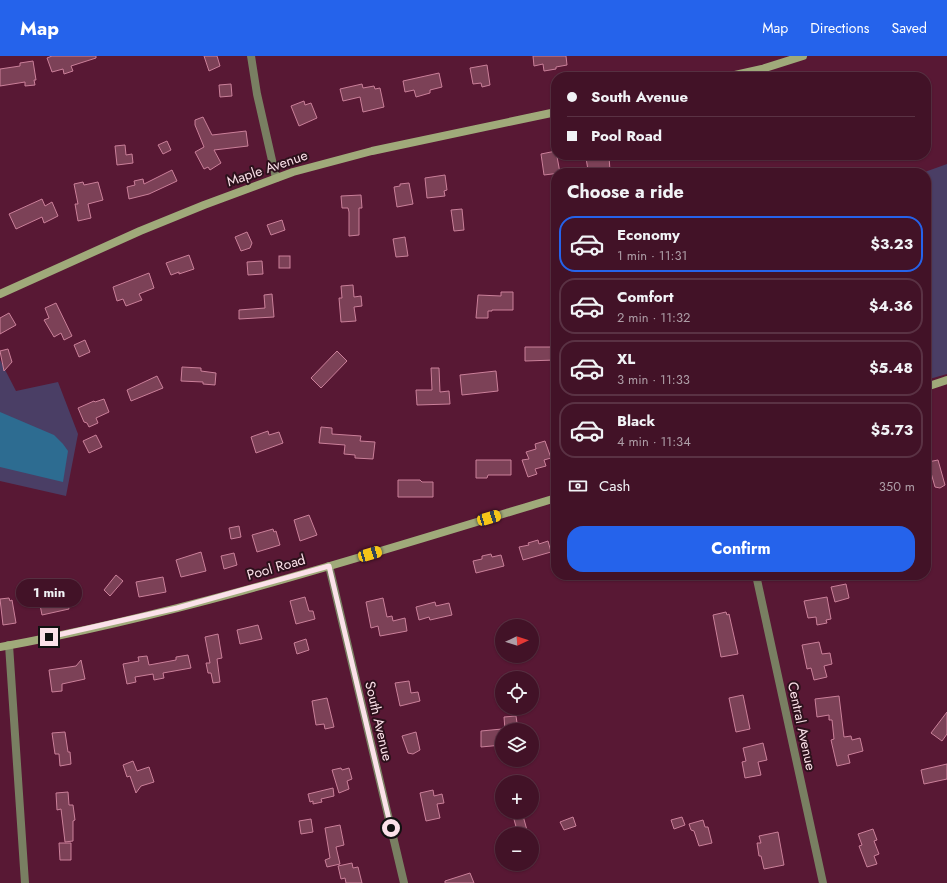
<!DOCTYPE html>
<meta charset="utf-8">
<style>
body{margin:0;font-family:Jost,sans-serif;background:#491b2f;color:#f1f3f6;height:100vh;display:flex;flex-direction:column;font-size:15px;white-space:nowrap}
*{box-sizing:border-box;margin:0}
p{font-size:13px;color:#ae9ea7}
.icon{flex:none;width:22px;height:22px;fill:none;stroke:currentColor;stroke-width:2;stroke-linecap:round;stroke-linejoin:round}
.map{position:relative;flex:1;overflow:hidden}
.side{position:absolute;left:551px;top:112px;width:380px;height:412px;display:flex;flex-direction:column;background:#421227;border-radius:16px;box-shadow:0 1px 3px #0004,0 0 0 1px #5a3244}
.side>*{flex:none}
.guide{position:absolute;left:551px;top:16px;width:380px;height:88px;border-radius:16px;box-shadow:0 1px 3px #0004,0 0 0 1px #5a3244;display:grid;align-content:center;height:88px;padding:0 16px;background:#421227}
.needle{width:26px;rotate:86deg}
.tools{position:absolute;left:495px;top:563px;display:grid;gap:8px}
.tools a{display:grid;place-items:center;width:44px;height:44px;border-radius:50%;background:#421227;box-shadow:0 1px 3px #0004,0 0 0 1px #5a3244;font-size:20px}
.end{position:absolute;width:18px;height:18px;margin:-9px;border:5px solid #fbe1e9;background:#111;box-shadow:0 0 0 2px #111}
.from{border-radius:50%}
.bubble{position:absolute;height:28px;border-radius:14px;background:#421227;box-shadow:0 1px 3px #0004,0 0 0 1px #5a3244;font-size:13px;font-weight:700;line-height:28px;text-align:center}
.car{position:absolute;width:12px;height:24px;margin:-12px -6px;border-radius:5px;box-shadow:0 0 3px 1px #0007;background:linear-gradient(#f5c518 24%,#345 0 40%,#f5c518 0 76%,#345 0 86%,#f5c518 0)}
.guide b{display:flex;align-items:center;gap:14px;height:38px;font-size:15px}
.guide b+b{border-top:1px solid #5a3244}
.guide i{width:10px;height:10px;background:#f1f3f6}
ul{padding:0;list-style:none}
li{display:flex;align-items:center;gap:12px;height:56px;margin:0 8px 6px;padding:0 8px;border:2px solid #5a3244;border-radius:16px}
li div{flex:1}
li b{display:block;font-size:15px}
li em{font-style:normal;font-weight:700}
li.current{border-color:#2563eb}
li>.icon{width:36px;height:36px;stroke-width:1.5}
h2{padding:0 16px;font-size:18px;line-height:48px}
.pay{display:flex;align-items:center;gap:10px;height:44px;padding:0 16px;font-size:15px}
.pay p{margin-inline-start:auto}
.action{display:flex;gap:8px;margin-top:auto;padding:8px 16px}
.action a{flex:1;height:46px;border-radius:16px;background:#2563eb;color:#fff;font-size:16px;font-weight:700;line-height:46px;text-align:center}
header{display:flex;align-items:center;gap:24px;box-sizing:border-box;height:56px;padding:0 20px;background:#2563eb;color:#fff}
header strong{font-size:19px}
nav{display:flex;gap:22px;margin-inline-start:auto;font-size:14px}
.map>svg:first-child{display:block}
</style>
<header>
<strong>Map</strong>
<nav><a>Map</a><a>Directions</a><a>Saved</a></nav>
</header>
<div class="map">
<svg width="947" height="827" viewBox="0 0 947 827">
<rect width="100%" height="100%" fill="#581834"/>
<g fill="#4a3e65">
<path d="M947,108V318L926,324V117H922Z"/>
<path d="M0,304L16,335L58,326L78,378L66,440L0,425Z"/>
</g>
<path fill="#2d6c91" d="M0,356L54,379L63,388L68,395L63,426L0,411Z"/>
<g fill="#7c4157" stroke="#cb809a">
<path d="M52,0H96V2L71,10L73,15L64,18L63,13L52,16L47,2Z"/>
<path d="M204,0H217L220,10L209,15Z"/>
<path d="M533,0H566L567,9L556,11V13L544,15L543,8L534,10Z"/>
<path d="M33,5L36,24H34L35,29L25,30V26L0,30V13L20,10V7Z"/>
<path d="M487,9L490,29L482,31L481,27L473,28L470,12Z"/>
<path d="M439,17L442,31L430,34V37L416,41L414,34L405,36L403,25Z"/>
<path d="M231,28L232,40L220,41L219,29Z"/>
<path d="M362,28L363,32L374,30L375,33L380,32L384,51L363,56L360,41L343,45L340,33Z"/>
<path d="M304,45L305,49L311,47L317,62L299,70L291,50Z"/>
<path d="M203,61L212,79L246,75L248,90L214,94L221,107L210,114L208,111L204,113L195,96L204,91L195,69V64Z"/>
<path d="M167,85L171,94L163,98L158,89Z"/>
<path d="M125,89L126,99L132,98L133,107L117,109L115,90Z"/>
<path d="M556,95L560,117L544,119L541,98Z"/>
<path d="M609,100L610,115L592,116V113L588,114L586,102Z"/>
<path d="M172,114L177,125L149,138L129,143L127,131L135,129L134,125L143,123L144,128Z"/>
<path d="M445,119L447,134L444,135L445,140L427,142L425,122Z"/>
<path d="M83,126L84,129L98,126L103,144L88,148L91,162L78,165L75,148H78L74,128Z"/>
<path d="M409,127L413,148L397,151L394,131L400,130V128Z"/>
<path d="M361,139L362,152H359V179L349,180V156L348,152H342L341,140Z"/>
<path d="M42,143L45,150L52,146L58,160L44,167L42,161L16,173L9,158Z"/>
<path d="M462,153L464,174L454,175L451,154Z"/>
<path d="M282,164L285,174L271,179L267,169Z"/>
<path d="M247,176L252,187L250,192L241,195L235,181Z"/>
<path d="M405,181L408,200L396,201L393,183Z"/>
<path d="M189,199L194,213L179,218V216L171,219L166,207Z"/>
<rect x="279" y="200" width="11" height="12"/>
<path d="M262,205L263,218L248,219L247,206Z"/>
<path d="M149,217L154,232L139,238L142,244L126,250L123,243L117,245L113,231Z"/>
<path d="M353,229L354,241L361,240L362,250L354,251L356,265L341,266L339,242H342L341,230Z"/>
<path d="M501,236H513V254H492V255H488V262H476L478,239L501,240Z"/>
<path d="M272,238L274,261L239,263V254L265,252L264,239Z"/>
<path d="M56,247L72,280L64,284L61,277L54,281L44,264L49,262L45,252Z"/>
<path d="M9,257L16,269L0,278V262Z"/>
<path d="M85,284L90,296L79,301L74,289Z"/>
<path d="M525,291H556V304L525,305Z"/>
<path d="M8,293L12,306L4,315L0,295Z"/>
<path d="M337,295L347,305L321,332L311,322Z"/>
<path d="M182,311L201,312V315L216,317L215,329L203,328V326L181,325Z"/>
<path d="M431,312H439L440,336L449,335L450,348L417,349L416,334H432Z"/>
<path d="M496,315L498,335L462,339L460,319Z"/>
<path d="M157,320L163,332L131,345L127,334Z"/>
<path d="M104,343L109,356L96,362L98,367L89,371L87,367L84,366L78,352L94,345L95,346Z"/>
<path d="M321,371L332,372V378L361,380L360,385L375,386L373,403L355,402V399L344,398L345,389L319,387Z"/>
<path d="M268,375L269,379L279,376L283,387L256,397L251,381Z"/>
<path d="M96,379L102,391L89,397L83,385Z"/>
<path d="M545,385L551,402L544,404L546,410L535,413L537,418L528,421L522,404L529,403L526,396L536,393L535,388Z"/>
<path d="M476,404H511V419H488L487,422H476Z"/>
<path d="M938,404L945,429L940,432L935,431L928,406Z"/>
<path d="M398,424H420L422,426H433V441H398Z"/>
<path d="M309,459L317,479L300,485L294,464Z"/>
<path d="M239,470L241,481L231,483L229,472Z"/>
<path d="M273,473L274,476L276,475L280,489L257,496L252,479Z"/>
<path d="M538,484L539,488L548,485L551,496L523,504L519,491L529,489L528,487Z"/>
<path d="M201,496L206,515L181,521L176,504Z"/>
<path d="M234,497L237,509L224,513L221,500Z"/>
<path d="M491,498L492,501L501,499L504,510L476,517L473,505L482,503V500Z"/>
<path d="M116,519L123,525L110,540L104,534Z"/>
<path d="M163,521L166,536L139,541L136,526Z"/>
<path d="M846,528L849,542L835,546L831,531Z"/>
<path d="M66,538L69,553L42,559L39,544Z"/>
<path d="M305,541L309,555H313L315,563L296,568L290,545Z"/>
<path d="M827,541L831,563L826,564L827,567L817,569L816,561L808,562L804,545Z"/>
<path d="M9,542L10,545L12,544L16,567L3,569L0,543Z"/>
<path d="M383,542L387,561L392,560L393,565L405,562L407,575L380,580L378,570L371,572L366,546Z"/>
<path d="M435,546L436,550L449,547L452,559L430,564L429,561L419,564L416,551Z"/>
<path d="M726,556L727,559L729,558L738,598L721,601L713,559Z"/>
<path d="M258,569L262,583L240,588L237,574Z"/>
<path d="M218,578L222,602L217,603L220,626L213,627L211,617H208L206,607H210L205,581Z"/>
<path d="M306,583L309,594L297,598L294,587Z"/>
<path d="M819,586L822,598L830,597L832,608L824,610L827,621L814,624L811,612L807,613L802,589Z"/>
<path d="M188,599L191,612L163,617L164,622L154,624L153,618L135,621L136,626L127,628L123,608L139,605L138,601L147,600L149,609L176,604V601Z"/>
<path d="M81,604L85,623L62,628V635L52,636L49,614L76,610Z"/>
<path d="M409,625L411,637L418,636L420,645L400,650L395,627Z"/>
<path d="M743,639L750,673L736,676L729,642Z"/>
<path d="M839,640L844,681L851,680L852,684L860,682L863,695L848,699L850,707L837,710L831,684L834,683L832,664H829V659L817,661L815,643Z"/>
<path d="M327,642L334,671L325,673L324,668L316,669L312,645Z"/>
<path d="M947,656V678L942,685L931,677Z"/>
<path d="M516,660L518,674H505L504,661Z"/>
<path d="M502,673V689L481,691V675Z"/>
<path d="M65,676L68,696H70L71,708L60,710L59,698H55L52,677Z"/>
<path d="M416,676L420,694L413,698L408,697L402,680Z"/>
<path d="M763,687L767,704L758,706L761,719L745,722L742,706L746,705L743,692Z"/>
<path d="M133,705L137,715L149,711L154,726L141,730L136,737L130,720L127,721L123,709Z"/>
<path d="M947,708V723L924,728L921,714Z"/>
<path d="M341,712L342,714L349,712L352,723L347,725L349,733L339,737L332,714Z"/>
<path d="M333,732L334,740L321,743L322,746L313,748V745L310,746L308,738Z"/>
<path d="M433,734L434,740L442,738L444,747L437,748L440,762L426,765L420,737Z"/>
<path d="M68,736L69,749H73L75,764L73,765V785L65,786L61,753L57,754L56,737Z"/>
<path d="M512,756H522L528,778H518Z"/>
<path d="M573,761L576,770L564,774L560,766Z"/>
<path d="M682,761L685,769L674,773L671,764Z"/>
<path d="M311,763L313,776L301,778L299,765Z"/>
<path d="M703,764L705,771H708L712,787L699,790L694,775L691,774L689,768Z"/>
<path d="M340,769L344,789L336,791L340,808L327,811L325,804L330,802L325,772Z"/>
<path d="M873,773L877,784L874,785L879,798L874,800L877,808L867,811L859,790L862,789L858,778Z"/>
<path d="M778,776L784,809L764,813L761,800H759L757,787H761L759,780Z"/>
<path d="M59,787H71V804H60Z"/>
<path d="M352,807L353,812L358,811L362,827H346L345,822L341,823L338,810Z"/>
<path d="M470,817L474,827H445V825Z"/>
</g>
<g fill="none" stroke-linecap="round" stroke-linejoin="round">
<g stroke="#797f62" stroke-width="8">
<path d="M251,0L257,38L276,122"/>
<path d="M329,510L404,827"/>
<path d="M756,519L823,827"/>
<path d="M9,589L25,827"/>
</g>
<g stroke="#a0aa7a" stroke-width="8">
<path d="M726,21L762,13L803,0"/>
<path d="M0,238L140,175L204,149L293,116L372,95L556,56"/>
<path d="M926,331L947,324"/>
<path d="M0,591C189,557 373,497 556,442"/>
</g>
</g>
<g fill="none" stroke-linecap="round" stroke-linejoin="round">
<path stroke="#fbe1e9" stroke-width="5" d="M49,581L177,552L329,510L391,772"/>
</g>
<g text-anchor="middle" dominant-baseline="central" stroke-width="4" stroke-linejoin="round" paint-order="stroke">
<g font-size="14" fill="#fbe1e9" stroke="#2d111c">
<text transform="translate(267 112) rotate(-19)">Maple Avenue</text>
<text transform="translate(276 511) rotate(-16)">Pool Road</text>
<text transform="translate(379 665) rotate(77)">South Avenue</text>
<text transform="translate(802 670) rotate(78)">Central Avenue</text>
</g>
</g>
</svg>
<div class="tools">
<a><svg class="needle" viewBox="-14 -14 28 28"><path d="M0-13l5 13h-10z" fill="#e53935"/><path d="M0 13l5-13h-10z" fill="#ae9ea7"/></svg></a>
<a><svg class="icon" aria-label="locate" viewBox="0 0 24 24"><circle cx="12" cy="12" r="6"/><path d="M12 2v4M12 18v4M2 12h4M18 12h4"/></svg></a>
<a><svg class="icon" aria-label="layers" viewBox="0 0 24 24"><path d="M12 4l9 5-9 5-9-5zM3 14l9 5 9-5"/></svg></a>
<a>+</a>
<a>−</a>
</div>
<i class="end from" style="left:391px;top:772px"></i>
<i class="end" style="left:49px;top:581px"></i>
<div class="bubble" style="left:16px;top:523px;width:66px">1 min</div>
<i class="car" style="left:489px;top:462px;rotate:74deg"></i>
<i class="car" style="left:370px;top:498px;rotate:74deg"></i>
<div class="guide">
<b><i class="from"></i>South Avenue</b>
<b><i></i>Pool Road</b>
</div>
<section class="side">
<h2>Choose a ride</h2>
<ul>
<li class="current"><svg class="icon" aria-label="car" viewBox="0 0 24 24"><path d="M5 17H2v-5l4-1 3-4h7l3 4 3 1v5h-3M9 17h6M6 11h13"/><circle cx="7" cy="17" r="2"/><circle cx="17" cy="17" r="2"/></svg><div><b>Economy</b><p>1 min · 11:31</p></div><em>$3.23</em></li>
<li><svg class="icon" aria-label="car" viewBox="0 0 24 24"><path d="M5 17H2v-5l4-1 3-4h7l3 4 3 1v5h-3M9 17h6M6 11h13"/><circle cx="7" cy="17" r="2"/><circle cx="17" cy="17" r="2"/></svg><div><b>Comfort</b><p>2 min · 11:32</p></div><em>$4.36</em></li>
<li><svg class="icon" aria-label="car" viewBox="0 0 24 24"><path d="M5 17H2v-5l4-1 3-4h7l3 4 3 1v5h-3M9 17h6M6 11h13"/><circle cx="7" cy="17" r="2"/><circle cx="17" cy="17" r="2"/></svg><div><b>XL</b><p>3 min · 11:33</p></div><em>$5.48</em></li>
<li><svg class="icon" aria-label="car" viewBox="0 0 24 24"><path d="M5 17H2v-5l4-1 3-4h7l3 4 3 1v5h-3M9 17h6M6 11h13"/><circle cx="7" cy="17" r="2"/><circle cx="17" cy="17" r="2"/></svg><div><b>Black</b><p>4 min · 11:34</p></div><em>$5.73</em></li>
</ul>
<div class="pay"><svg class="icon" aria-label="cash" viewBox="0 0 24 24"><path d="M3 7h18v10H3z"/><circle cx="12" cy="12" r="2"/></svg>Cash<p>350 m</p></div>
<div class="action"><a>Confirm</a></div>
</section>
</div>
